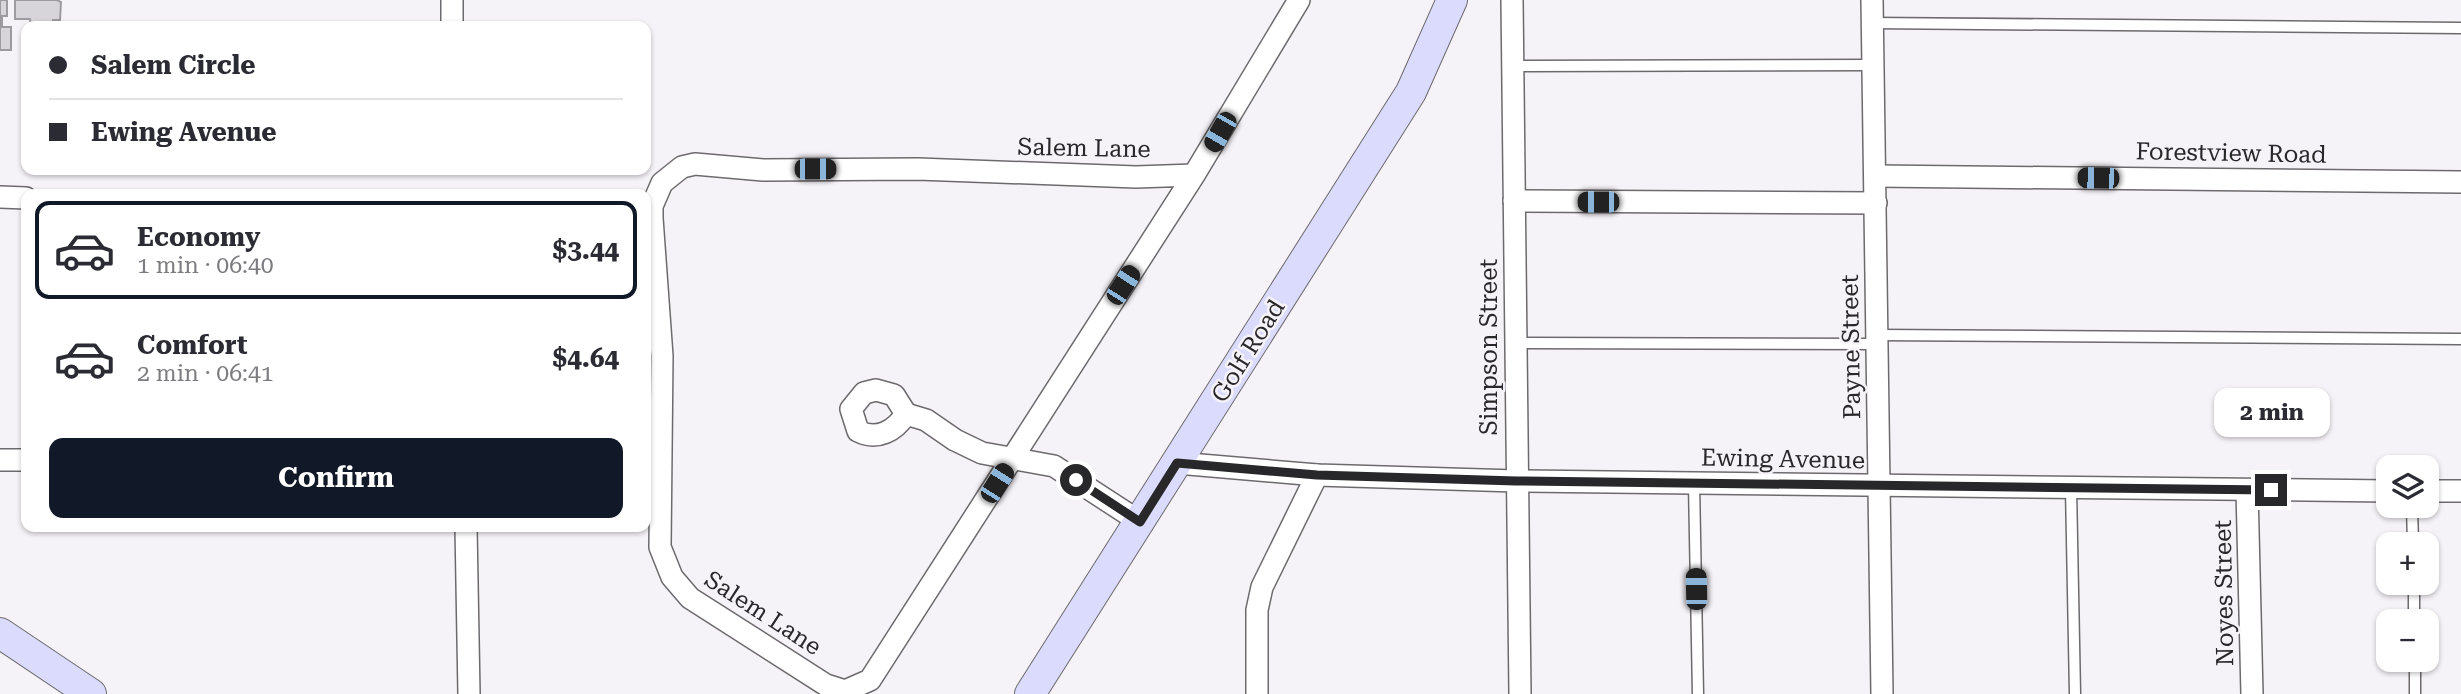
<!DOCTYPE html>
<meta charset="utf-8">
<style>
body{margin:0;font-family:"Roboto Serif",serif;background:#f7f7f7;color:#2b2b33;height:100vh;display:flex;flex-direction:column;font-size:26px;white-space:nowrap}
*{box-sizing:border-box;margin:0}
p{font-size:23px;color:#7c7c81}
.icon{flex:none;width:38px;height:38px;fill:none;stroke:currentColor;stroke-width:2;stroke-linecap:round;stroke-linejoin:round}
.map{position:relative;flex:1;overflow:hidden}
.details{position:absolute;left:21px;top:189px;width:630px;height:343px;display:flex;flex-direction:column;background:#fff;border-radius:14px;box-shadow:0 2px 5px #0004}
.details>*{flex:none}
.top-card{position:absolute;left:21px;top:21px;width:630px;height:154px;border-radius:14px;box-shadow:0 2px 5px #0004;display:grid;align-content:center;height:154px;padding:0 28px;background:#fff}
.fabs{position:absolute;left:2376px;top:455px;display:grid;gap:14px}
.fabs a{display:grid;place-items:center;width:63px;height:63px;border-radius:14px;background:#fff;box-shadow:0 2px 5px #0004;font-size:35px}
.end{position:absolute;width:32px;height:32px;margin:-16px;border:9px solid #282729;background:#fff;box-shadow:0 0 0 4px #fff}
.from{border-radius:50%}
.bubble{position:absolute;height:49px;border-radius:14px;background:#fff;box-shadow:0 2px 5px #0004;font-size:23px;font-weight:700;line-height:49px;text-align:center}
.car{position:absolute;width:21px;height:42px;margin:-21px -10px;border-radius:9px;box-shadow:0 0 5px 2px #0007;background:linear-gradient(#222 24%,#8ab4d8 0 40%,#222 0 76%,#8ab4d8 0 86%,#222 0)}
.top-card b{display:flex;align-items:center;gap:24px;height:66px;font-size:26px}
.top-card b+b{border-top:2px solid #e1e1e2}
.top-card i{width:18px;height:18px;background:#2b2b33}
ul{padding:12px 0 0;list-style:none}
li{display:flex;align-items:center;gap:21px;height:98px;margin:0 14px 10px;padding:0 14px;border:4px solid transparent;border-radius:14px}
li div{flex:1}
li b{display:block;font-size:26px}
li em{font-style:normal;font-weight:700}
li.selected{border-color:#111827}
li>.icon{width:63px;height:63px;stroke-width:1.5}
.action{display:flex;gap:14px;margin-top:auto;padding:14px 28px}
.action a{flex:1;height:80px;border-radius:14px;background:#111827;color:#fff;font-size:28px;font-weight:700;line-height:80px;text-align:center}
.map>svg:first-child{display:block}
</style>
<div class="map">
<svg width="2461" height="694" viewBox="0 0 2461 694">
<rect width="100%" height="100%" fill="#f6f3f8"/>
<g fill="#d8d5da" stroke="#9e9ba0" stroke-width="2">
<path d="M0,0H7V16H2V27H11V50H0Z"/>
<path d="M15,0H57L61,2L60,20H53V26H31L30,19H15Z"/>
</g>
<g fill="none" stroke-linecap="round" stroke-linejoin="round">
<defs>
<g id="lane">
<path d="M1872,23L2461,28"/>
<path d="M1513,66L1873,65"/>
<path d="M1877,335L2461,339"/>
<path d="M1515,343L1877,344"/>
<path d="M1694,484L1698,694"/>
<path d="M2071,488L2075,694"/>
<path d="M2412,506L2413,544"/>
<path d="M2414,583V621"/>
<path d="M2415,660V694"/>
</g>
<g id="street">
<path d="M452,0V26"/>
<path d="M1512,0L1520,694"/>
<path d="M1872,0L1882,694"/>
<path d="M1194,175L1136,177L918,169L763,170L695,164L682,167L662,183L652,206V218L662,356L660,547L672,577L690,598L826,685L845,691L870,680L1194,175L1299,0"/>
<path d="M1875,176L2461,182"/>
<path d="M0,197L26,198"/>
<path d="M1514,201L1876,203"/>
<path d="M876,390L894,395L906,414C895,431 877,441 858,431L851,409L864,393Z"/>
<path d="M906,414L926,420L955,440L982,453L1054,466L1140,522"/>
<path d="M0,460H26"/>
<path d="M1177,463L1317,475L1516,481L2389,491"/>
<path d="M2247,490L2252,694"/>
<path d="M2427,491H2461"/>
<path d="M466,527L469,694"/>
<path d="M1257,694V610L1262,587L1317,475"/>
</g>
<g id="secondary">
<path d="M0,633L91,694"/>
<path d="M1030,694L1411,92L1452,0"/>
</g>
</defs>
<use href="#lane" stroke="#6d6a6e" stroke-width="13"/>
<use href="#street" stroke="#6d6a6e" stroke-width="24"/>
<use href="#secondary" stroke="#6d6a6e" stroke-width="32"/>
<use href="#lane" stroke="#fff" stroke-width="10"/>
<use href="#street" stroke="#fff" stroke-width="21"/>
<use href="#secondary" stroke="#dbdcfd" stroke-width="30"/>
</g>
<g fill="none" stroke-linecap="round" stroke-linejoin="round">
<path stroke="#282729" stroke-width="9" d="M1076,480L1140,522L1177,463L1317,475L1516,481L2271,490"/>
</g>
<g text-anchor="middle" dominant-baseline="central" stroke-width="5" stroke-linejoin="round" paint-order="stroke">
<g font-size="24" fill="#282729" stroke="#f6f3f8">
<text transform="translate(1084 148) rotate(1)">Salem Lane</text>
<text transform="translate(2231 153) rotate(1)">Forestview Road</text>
<text transform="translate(1489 347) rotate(-90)">Simpson Street</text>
<text transform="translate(1851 347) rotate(-91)">Payne Street</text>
<text transform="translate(1248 351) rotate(-58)">Golf Road</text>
<text transform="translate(1783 459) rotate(1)">Ewing Avenue</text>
<text transform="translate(2224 593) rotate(-91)">Noyes Street</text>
<text transform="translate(763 613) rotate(33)">Salem Lane</text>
</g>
</g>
</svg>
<div class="fabs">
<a><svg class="icon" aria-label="layers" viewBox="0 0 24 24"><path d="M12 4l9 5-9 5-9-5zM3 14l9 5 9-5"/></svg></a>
<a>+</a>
<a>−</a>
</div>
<i class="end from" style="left:1076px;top:480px"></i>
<i class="end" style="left:2271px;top:490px"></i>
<div class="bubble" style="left:2214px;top:388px;width:116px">2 min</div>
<i class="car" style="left:1220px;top:132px;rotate:210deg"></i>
<i class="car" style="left:815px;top:169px;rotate:90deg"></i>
<i class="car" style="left:2098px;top:178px;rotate:271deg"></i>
<i class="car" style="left:1598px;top:202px;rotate:270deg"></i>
<i class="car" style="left:1123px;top:285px;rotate:33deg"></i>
<i class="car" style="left:997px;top:483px;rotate:32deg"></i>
<i class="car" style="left:1696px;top:589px;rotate:359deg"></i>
<div class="top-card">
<b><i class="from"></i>Salem Circle</b>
<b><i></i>Ewing Avenue</b>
</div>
<section class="details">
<ul>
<li class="selected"><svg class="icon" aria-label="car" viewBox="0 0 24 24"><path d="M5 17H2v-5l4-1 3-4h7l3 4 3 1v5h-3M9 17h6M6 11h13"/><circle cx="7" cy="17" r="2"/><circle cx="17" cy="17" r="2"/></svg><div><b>Economy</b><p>1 min · 06:40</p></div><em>$3.44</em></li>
<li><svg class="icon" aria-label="car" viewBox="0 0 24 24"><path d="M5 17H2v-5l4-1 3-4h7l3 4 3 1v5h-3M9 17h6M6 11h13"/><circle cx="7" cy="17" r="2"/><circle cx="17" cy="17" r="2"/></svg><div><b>Comfort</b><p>2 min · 06:41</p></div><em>$4.64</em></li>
</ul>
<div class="action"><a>Confirm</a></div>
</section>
</div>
